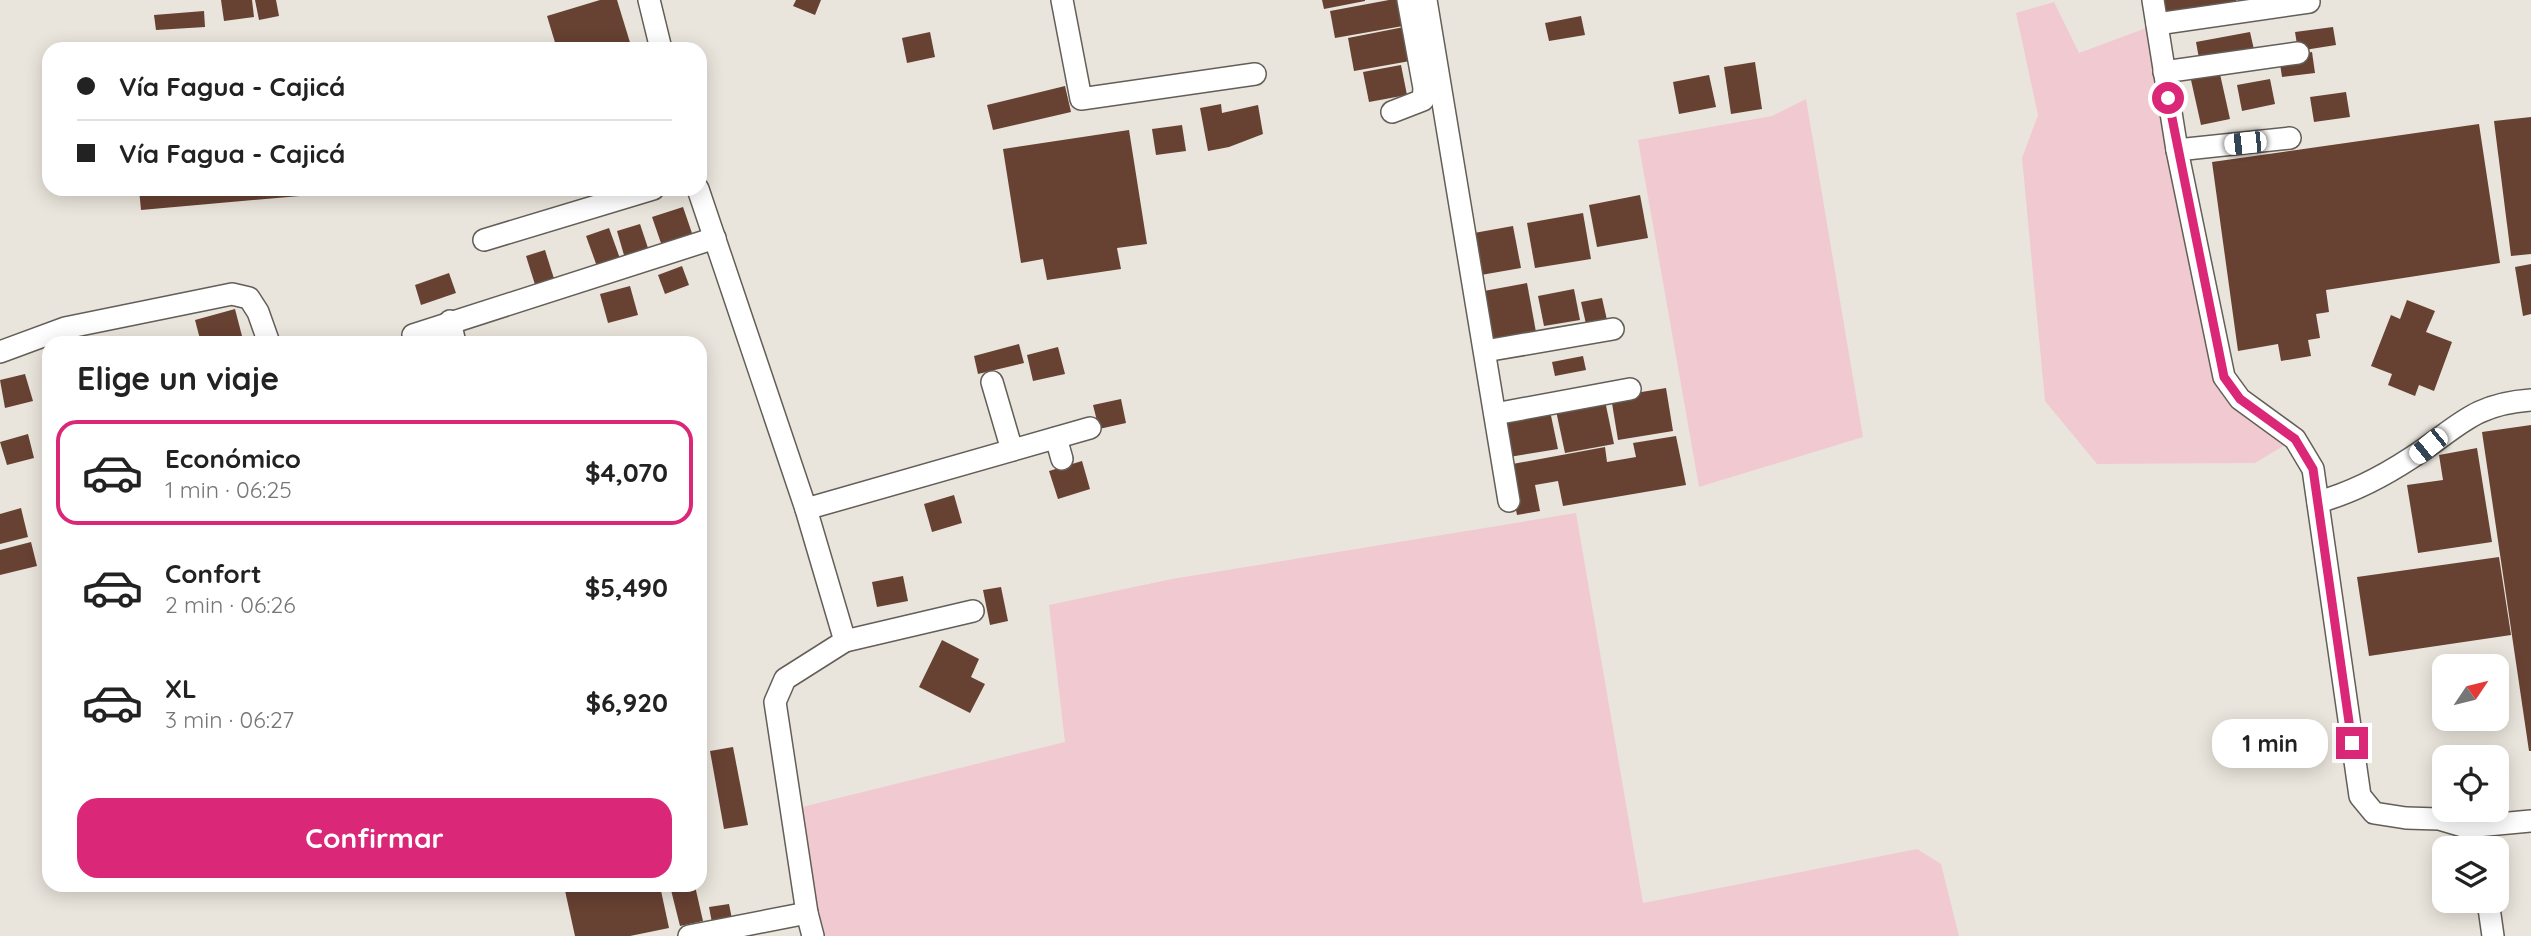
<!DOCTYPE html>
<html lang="es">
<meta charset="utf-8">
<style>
body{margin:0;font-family:Quicksand,sans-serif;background:#f6f6f6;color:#222;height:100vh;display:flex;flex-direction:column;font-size:26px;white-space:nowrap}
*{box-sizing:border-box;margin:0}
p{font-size:23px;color:#767676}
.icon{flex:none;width:38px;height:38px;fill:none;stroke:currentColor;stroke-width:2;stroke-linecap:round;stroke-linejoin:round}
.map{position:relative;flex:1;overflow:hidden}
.side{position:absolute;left:42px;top:336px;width:665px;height:556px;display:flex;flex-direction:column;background:#fff;border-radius:21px;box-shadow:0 4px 18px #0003}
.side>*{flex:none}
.top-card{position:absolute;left:42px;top:42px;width:665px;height:154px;border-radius:21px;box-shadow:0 4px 18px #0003;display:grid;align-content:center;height:154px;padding:0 35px;background:#fff}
.needle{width:46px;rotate:55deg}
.controls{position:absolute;left:2432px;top:654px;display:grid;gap:14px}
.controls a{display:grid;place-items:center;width:77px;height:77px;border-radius:14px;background:#fff;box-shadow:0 4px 18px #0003;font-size:35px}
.end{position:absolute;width:32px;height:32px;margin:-16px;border:9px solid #db2777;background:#fff;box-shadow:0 0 0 4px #fff}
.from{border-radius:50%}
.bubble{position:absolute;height:49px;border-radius:21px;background:#fff;box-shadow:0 4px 18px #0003;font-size:23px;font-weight:800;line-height:49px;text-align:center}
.car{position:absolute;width:21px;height:42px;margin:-21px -10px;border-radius:9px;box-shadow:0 0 5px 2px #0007;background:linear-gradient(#fff 24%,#345 0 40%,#fff 0 76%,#345 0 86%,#fff 0)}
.top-card b{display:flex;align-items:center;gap:24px;height:66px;font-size:26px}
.top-card b+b{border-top:2px solid #e0e0e0}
.top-card i{width:18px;height:18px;background:#222}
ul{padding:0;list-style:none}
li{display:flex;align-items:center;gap:21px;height:105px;margin:0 14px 10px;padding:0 21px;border:4px solid transparent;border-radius:21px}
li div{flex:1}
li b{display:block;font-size:26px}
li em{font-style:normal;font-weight:800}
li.active{border-color:#db2777}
li>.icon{width:63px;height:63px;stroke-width:1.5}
h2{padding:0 35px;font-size:32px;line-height:84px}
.button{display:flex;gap:14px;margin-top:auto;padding:14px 35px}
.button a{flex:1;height:80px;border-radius:21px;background:#db2777;color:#fff;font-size:28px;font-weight:800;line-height:80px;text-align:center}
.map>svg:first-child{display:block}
</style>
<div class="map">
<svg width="2531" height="936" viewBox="0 0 2531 936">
<rect width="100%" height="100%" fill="#eae5dc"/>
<g fill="#f0cad0">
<path d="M2054,2L2079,53L2157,24L2224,377L2295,439L2255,463L2097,464L2045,401L2022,158L2038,115L2016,13Z"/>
<path d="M1806,99L1863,437L1699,487L1638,140L1772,116Z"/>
<path d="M1576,513L1643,903L1917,849L1941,864L1959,936H813L790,810L1065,742L1049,605L1172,579Z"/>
</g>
<g fill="#674132">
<path d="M221,0H252L254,17L224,21Z"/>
<path d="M255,0H276L279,16L259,20Z"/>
<path d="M600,0H617L632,49H557L547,16Z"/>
<path d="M796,0H821L815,15L793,6Z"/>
<path d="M1322,0H1365V1L1324,9Z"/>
<path d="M1389,0H1398L1403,26L1335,38L1330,11Z"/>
<path d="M2161,0H2236L2237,10L2164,20Z"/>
<path d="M204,11L205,27L156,30L154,15Z"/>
<path d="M1581,16L1585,35L1549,41L1545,23Z"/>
<path d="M1404,27L1410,61L1354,71L1348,38Z"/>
<path d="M2333,27L2336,45L2298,51L2295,32Z"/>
<path d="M930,32L935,57L907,63L902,38Z"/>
<path d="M2250,32L2255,54L2200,64L2196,42Z"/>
<path d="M2312,52L2315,73L2282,77L2279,57Z"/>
<path d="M1755,62L1762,109L1731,114L1724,67Z"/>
<path d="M1401,65L1407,95L1369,102L1363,72Z"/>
<path d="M2220,74L2230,119L2201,125L2191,80Z"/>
<path d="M1709,75L1716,107L1679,114L1673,82Z"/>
<path d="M2270,79L2275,104L2242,111L2237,85Z"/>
<path d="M1065,86L1071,112L993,130L987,105Z"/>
<path d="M2346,92L2350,117L2314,122L2310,97Z"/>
<path d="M1221,104L1222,113L1258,105L1263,134L1229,147L1208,151L1200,108Z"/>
<path d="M2531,117V254L2511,256L2494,121Z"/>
<path d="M2479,124L2500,263L2326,290L2329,312L2316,314L2320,338L2308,340L2311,356L2281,361L2278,344L2238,351L2212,162Z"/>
<path d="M1182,125L1186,151L1156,155L1152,129Z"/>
<path d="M1129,130L1147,244L1117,248L1121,269L1047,280L1043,259L1021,263L1003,149Z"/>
<path d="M139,189H333L334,193L141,210Z"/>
<path d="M1640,195L1648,238L1597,247L1589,205Z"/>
<path d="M683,207L693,236L662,246L652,217Z"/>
<path d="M1583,213L1591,259L1535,268L1527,223Z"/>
<path d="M640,224L650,254L626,262L617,231Z"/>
<path d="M1513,226L1521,268L1481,275L1474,233Z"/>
<path d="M609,228L622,264L599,272L586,236Z"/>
<path d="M545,250L556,285L537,291L526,256Z"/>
<path d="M2531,264V314L2523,316L2515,267Z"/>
<path d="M682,266L689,285L665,294L658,275Z"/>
<path d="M449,273L456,293L421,305L415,285Z"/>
<path d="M1527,283L1536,332L1493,339L1484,291Z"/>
<path d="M630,286L638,315L608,323L600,294Z"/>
<path d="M1574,289L1580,320L1544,326L1538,296Z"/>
<path d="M1602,298L1607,320L1586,324L1581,302Z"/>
<path d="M2407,300L2435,311L2426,332L2452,342L2434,391L2419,385L2415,396L2388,385L2392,374L2371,366L2391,315L2400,319Z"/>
<path d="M235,309L242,336L201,343L195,320Z"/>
<path d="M1019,344L1024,363L978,374L974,356Z"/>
<path d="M1058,347L1065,374L1033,381L1027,355Z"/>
<path d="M1583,356L1586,370L1555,376L1552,362Z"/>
<path d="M25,374L33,401L5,408L0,380Z"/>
<path d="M1666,388L1673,431L1618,440L1611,397Z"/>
<path d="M1604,396L1614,444L1565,453L1555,406Z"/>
<path d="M1121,399L1126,423L1099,429L1093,405Z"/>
<path d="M1549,406L1558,449L1509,457L1500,415Z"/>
<path d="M2531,425V751H2529L2482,432Z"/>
<path d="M28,434L34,458L7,465L0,442Z"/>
<path d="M1676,436L1686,485L1563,506L1558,481L1535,485L1540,511L1517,515L1507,465L1605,447L1607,462L1636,457L1633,443Z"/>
<path d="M2477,448L2492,542L2418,553L2407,485L2443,480L2439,455Z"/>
<path d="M1082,461L1090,489L1058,499L1049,471Z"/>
<path d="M954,495L962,523L932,532L924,504Z"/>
<path d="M21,508L28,537L0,544V514Z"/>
<path d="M31,542L37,566L0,575V550Z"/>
<path d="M2499,557L2511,635L2369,656L2357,577Z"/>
<path d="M903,576L908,601L877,607L872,582Z"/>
<path d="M1001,587L1008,621L990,625L983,590Z"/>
<path d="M942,640L979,659L971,677L985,684L970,713L919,687Z"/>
<path d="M733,747L748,825L724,829L710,751Z"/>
<path d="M564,886H660L669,928L630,936H575Z"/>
<path d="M670,886H695L703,921L680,926Z"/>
<path d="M729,904L733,924L713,928L709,907Z"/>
</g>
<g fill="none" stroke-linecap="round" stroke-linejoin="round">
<defs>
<g id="minor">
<path d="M649,0L661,49"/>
<path d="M1062,0L1081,99L1255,74"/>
<path d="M1426,0L1509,501"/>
<path d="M2153,0L2177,150L2224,377L2240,399L2295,439L2313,469L2360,796L2374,813L2406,818L2439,819L2466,827L2479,849"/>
<path d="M2157,24L2309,2"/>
<path d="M2164,72L2298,53"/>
<path d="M1392,112L1423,100L1424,88L1408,0"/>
<path d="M2177,150L2290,138"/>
<path d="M698,189L806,509L845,641L785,679L775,702L807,913L813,936"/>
<path d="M484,240L653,189"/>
<path d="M450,321L455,343"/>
<path d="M413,335L715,238"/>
<path d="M1485,351L1613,329"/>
<path d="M0,352L65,328L232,294L249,298L258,312L269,343"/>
<path d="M992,382L1012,450"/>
<path d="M1495,414L1630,389"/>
<path d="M1056,438L1062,459"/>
<path d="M2318,502C2351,493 2382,477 2411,458C2457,429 2471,404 2531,400"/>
<path d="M806,509L1090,428"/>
<path d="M845,641L973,611"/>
<path d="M2466,827L2531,821"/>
<path d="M2488,901L2493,936"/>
<path d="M689,936L807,913"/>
</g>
</defs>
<use href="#minor" stroke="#635e57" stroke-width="24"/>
<use href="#minor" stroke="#fff" stroke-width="21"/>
</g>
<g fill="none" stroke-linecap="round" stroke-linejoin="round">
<path stroke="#db2777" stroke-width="9" d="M2168,98L2224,377L2240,399L2295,439L2313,469L2352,743"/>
</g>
</svg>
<div class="controls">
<a><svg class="needle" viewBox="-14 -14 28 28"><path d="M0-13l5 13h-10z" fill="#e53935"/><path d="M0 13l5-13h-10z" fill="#767676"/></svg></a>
<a><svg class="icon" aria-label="locate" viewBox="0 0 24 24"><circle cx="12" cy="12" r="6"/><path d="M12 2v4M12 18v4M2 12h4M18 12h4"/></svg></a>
<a><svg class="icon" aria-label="layers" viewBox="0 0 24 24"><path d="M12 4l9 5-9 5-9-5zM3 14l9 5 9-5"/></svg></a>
</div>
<i class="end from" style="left:2168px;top:98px"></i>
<i class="end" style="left:2352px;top:743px"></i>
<div class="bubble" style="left:2212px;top:719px;width:116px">1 min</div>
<i class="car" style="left:2245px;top:143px;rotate:264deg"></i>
<i class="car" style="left:2428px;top:446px;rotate:231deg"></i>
<div class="top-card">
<b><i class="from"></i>Vía Fagua - Cajicá</b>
<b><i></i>Vía Fagua - Cajicá</b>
</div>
<section class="side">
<h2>Elige un viaje</h2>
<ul>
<li class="active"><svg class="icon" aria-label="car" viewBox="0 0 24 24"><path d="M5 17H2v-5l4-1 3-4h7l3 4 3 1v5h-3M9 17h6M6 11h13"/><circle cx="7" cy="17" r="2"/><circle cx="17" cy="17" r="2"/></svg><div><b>Económico</b><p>1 min · 06:25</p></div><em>$4,070</em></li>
<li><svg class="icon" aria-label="car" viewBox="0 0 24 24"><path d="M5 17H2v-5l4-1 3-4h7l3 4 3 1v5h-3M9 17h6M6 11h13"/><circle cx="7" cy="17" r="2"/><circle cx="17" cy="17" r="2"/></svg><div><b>Confort</b><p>2 min · 06:26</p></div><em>$5,490</em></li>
<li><svg class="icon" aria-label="car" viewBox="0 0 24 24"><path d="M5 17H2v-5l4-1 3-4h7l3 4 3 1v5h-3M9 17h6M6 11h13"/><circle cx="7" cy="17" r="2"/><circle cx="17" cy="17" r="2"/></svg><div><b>XL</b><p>3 min · 06:27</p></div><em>$6,920</em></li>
</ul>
<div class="button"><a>Confirmar</a></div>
</section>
</div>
